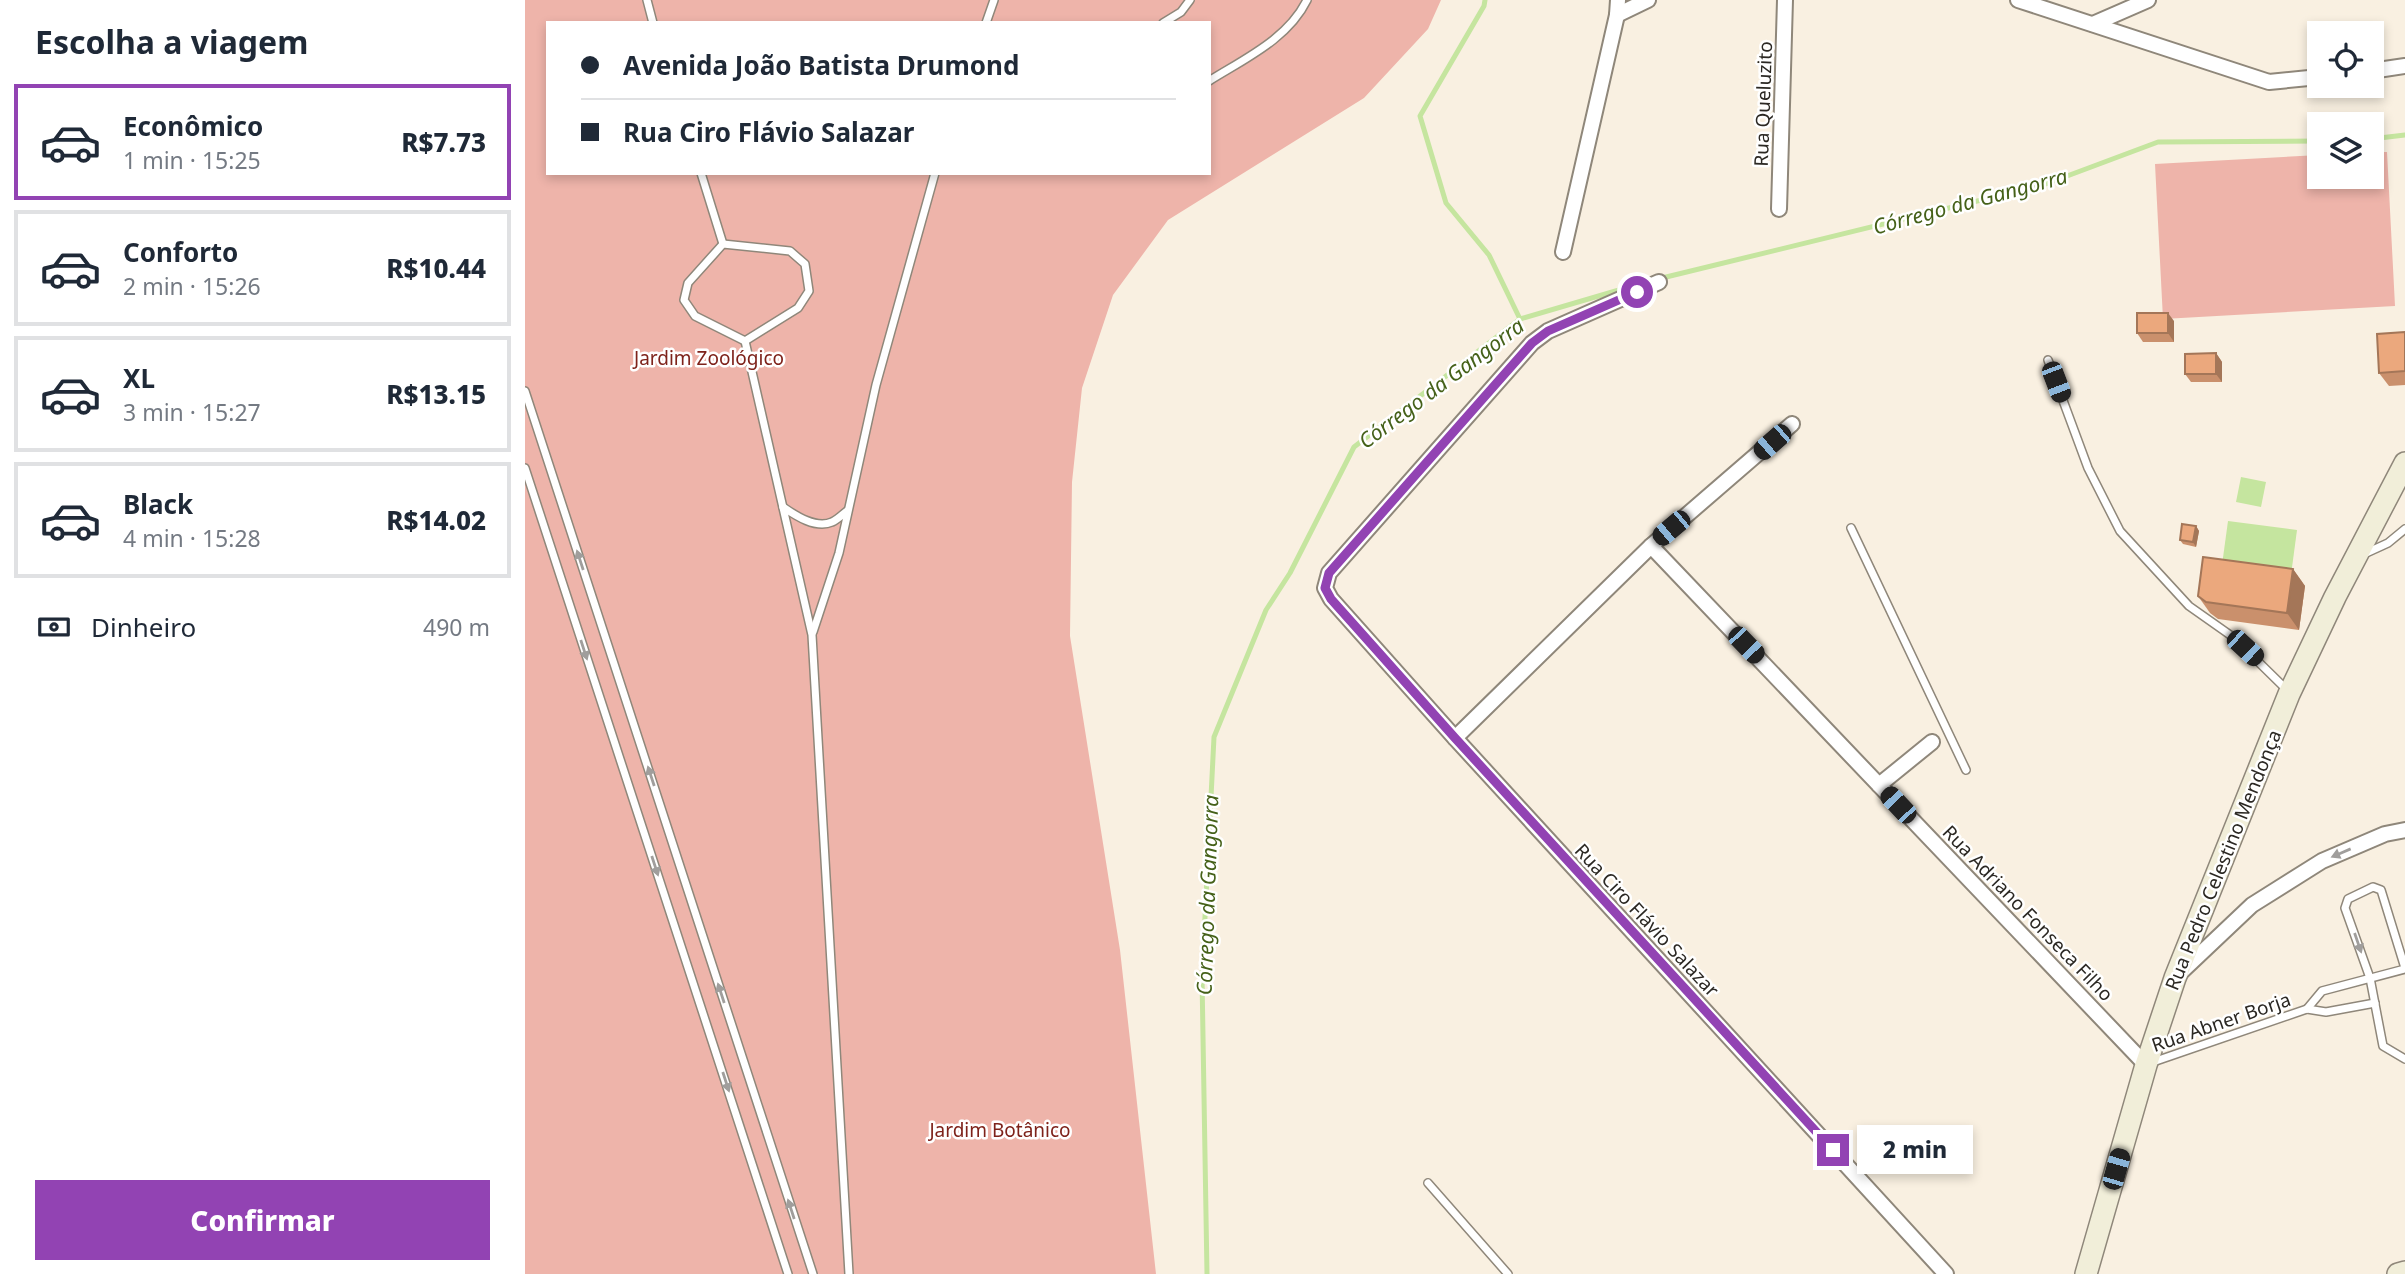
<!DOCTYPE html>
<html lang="pt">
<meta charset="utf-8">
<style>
body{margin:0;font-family:"Noto Sans",sans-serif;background:#f2f2f3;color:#1f2937;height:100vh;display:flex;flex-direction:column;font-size:26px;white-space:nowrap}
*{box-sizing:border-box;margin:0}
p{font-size:23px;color:#747a83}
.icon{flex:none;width:38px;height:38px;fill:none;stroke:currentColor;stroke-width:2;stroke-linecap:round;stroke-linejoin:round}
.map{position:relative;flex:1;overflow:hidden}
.sheet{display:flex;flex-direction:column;background:#fff;width:525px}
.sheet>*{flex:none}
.guide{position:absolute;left:21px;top:21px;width:665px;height:154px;border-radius:0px;box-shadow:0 4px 10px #0003;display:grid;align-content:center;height:154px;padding:0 35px;background:#fff}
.fabs{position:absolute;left:1782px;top:21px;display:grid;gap:14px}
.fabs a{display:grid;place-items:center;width:77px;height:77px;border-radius:0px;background:#fff;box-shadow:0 4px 10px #0003;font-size:35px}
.end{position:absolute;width:32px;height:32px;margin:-16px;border:9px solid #9243b3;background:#fff;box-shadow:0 0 0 4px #fff}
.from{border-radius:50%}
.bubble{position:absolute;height:49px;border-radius:0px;background:#fff;box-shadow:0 4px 10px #0003;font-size:23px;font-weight:800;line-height:49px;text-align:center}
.car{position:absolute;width:21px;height:42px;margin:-21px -10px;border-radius:9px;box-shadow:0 0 5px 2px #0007;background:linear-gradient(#222 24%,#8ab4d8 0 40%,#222 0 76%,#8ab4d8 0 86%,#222 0)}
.guide b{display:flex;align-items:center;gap:24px;height:66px;font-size:26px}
.guide b+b{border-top:2px solid #e0e1e3}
.guide i{width:18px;height:18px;background:#1f2937}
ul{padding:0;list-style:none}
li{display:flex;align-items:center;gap:21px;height:116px;margin:0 14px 10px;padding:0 21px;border:4px solid #e0e1e3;border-radius:0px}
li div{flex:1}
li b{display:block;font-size:26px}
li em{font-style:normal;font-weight:800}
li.current{border-color:#9243b3}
li>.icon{width:63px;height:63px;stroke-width:1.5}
h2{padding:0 35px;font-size:32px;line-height:84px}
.pay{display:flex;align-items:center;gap:18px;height:77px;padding:0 35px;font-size:26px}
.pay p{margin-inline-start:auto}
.cta{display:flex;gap:14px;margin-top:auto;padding:14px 35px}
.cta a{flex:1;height:80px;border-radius:0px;background:#9243b3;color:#fff;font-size:28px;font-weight:800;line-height:80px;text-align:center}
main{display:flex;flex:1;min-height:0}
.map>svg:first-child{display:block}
</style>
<main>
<section class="sheet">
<h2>Escolha a viagem</h2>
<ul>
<li class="current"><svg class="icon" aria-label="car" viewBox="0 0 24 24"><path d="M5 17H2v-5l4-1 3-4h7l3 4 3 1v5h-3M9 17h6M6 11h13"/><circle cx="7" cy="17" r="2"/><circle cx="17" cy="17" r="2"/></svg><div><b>Econômico</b><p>1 min · 15:25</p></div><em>R$7.73</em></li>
<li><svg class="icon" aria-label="car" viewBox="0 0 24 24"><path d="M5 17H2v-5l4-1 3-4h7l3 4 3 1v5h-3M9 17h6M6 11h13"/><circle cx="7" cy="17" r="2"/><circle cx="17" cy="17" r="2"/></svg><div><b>Conforto</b><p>2 min · 15:26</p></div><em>R$10.44</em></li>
<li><svg class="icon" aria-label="car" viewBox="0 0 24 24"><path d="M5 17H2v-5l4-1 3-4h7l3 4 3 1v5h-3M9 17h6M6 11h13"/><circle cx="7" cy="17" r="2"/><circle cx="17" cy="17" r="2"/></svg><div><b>XL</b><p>3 min · 15:27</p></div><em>R$13.15</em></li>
<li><svg class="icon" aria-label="car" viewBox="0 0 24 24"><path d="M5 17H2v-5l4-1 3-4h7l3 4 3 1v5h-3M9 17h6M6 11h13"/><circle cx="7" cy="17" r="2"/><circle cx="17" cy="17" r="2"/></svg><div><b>Black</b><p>4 min · 15:28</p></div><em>R$14.02</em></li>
</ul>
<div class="pay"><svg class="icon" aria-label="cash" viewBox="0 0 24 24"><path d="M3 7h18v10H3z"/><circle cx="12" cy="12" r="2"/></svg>Dinheiro<p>490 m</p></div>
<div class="cta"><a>Confirmar</a></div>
</section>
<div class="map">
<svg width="1880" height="1274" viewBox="0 0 1880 1274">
<rect width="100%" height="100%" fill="#f9f0e1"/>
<g fill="#eeb4aa" fill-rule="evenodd">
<path d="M0,0H916L903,29L839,98L643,220L588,295L557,388L547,482L545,636L595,950L631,1274H0ZM23,23H684V173H23Z"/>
<path d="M1846,152H1862L1870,306L1638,319L1630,164L1794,155V177H1846Z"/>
</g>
<g fill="#c5e59f">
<path d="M1716,477L1741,482L1736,507L1711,502Z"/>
<path d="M1703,521L1772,530L1766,575L1697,565Z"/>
</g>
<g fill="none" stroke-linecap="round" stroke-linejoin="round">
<g stroke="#c5e59f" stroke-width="5">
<path d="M960,0L959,6L895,116L921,203L964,255L995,319"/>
<path d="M1846,139L1880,135"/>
<path d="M1133,279L1518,185L1633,142L1794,141"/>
<path d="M682,1274L677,977L689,737L741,610L765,573L829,447L995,319L1111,285"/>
</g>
<defs>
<g id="lane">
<path d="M122,0L128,23"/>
<path d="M461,23L469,0"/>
<path d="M638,23L656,12L665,0"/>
<path d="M684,81C719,59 763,39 782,0"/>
<path d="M176,173L198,244"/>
<path d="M198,244L265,251L280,264L284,291L273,308L220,341L170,316L159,300L163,283Z"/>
<path d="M220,341L287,635L324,1274"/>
<path d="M1523,360L1563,468L1595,531L1664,606L1708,637L1762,690"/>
<path d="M0,391L288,1274"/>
<path d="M0,468L263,1274"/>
<path d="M258,507C271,516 291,529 307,522C312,520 318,514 322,511"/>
<path d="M1326,528L1441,770"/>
<path d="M1839,554L1863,543L1880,529"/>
<path d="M288,632L314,553L351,385L410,173"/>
<path d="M1880,968L1856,890L1848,887L1823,899L1820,908L1845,978L1858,1046L1880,1059"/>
<path d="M1782,1009L1797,991L1880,969"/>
<path d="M1625,1063L1782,1009L1801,1012L1850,1003"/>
<path d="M903,1183L983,1274"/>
</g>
<g id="street">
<path d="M1493,0L1744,82L1794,77"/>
<path d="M1092,15L1123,0"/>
<path d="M1568,24L1623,0"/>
<path d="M1846,71L1880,66"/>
<path d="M1254,209L1260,0"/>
<path d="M1038,252L1092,15L1093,0"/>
<path d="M1134,282L1023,331L1007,343L804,573L800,588L806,599L930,738L1421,1274"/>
<path d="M1126,546L1621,1065"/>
<path d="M930,738L1126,546L1267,424"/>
<path d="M1354,785L1407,742"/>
<path d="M1654,974L1727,905L1797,861L1860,834L1880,830"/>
</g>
<g id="secondary">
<path d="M1561,1274L1621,1065L1650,978L1764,694L1810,597L1880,463"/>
<path d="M1873,1274L1880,1272"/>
</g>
</defs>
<use href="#lane" stroke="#8f877a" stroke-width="10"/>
<use href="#street" stroke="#8f877a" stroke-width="18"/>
<use href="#secondary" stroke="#8f877a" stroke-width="24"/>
<use href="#lane" stroke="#fff" stroke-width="7"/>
<use href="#street" stroke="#fff" stroke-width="14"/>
<use href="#secondary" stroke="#f1eed9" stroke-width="21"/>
</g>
<g fill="#ca906c">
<path d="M1649,321V342H1618L1612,333Z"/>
<path d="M1880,332V385L1864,386L1854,373Z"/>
<path d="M1691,353L1697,362V382H1666L1660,374Z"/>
<path d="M1671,526L1674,531L1671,547L1658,544L1655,540Z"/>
<path d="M1768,569L1780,586L1774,630L1693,619L1685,613L1673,596Z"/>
</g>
<g fill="#a47658">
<path d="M1643,313L1649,321V342L1643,333Z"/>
<path d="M1691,353L1697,362V382L1691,374Z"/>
<path d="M1671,526L1674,531L1671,547L1668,542Z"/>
<path d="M1768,569L1780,586L1774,630L1762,613Z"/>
</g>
<g fill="#eba87d" stroke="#a47658" stroke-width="2">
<rect x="1612" y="313" width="31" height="20"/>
<path d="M1880,332V371L1854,373L1852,334Z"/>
<path d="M1691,353V374H1660V354Z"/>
<path d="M1657,524L1671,526L1668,542L1655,540Z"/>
<path d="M1678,557L1768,569L1762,613L1681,602L1673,596Z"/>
</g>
<defs><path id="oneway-solid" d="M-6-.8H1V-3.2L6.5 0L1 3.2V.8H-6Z" transform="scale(1.75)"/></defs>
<g fill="#a09e9c">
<use href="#oneway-solid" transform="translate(55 560) rotate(-108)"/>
<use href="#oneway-solid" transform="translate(59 650) rotate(72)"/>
<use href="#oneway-solid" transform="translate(126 776) rotate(-108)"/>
<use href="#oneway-solid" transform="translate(1816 853) rotate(157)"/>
<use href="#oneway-solid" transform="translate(130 866) rotate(72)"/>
<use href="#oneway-solid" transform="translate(1833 943) rotate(71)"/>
<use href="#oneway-solid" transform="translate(196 993) rotate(-108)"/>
<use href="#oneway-solid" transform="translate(201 1082) rotate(72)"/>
<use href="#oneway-solid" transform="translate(266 1209) rotate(-108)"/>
</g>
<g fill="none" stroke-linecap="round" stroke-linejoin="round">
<path stroke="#9243b3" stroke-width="9" d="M1112,292L1023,331L1007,343L804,573L800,588L806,599L930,738L1308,1150"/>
</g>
<g text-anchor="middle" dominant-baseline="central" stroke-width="5" stroke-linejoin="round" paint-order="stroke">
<g font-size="19" fill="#2b2823" stroke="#fff">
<text transform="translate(1238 104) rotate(-88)">Rua Queluzito</text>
<text transform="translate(1698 860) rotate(-68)">Rua Pedro Celestino Mendonça</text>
<text transform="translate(1503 913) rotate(46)">Rua Adriano Fonseca Filho</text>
<text transform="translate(1122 920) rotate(47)">Rua Ciro Flávio Salazar</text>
<text transform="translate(1696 1022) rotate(-19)">Rua Abner Borja</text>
</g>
<g font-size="19" fill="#7e221a" stroke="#fff">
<text x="184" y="358">Jardim Zoológico</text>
<text x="475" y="1130">Jardim Botânico</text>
</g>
<g font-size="21" font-style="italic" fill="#456119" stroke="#fff">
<text transform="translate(1445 201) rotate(-15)">Córrego da Gangorra</text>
<text transform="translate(916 383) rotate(-37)">Córrego da Gangorra</text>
<text transform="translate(682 895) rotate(-88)">Córrego da Gangorra</text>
</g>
</g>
</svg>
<div class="fabs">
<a><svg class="icon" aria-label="locate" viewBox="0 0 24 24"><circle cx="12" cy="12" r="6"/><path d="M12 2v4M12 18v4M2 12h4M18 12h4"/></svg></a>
<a><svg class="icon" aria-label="layers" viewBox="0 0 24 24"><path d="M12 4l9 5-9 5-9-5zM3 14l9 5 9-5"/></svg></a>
</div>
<i class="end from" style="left:1112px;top:292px"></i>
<i class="end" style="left:1308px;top:1150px"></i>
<div class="bubble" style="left:1332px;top:1125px;width:116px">2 min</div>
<i class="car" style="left:1531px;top:382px;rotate:159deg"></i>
<i class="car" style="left:1247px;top:442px;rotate:229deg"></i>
<i class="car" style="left:1146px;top:528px;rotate:230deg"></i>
<i class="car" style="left:1221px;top:645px;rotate:136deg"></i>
<i class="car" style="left:1720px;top:648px;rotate:133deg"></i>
<i class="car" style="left:1373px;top:805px;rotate:317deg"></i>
<i class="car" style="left:1591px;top:1169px;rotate:16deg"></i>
<div class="guide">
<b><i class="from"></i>Avenida João Batista Drumond</b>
<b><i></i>Rua Ciro Flávio Salazar</b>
</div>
</div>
</main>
